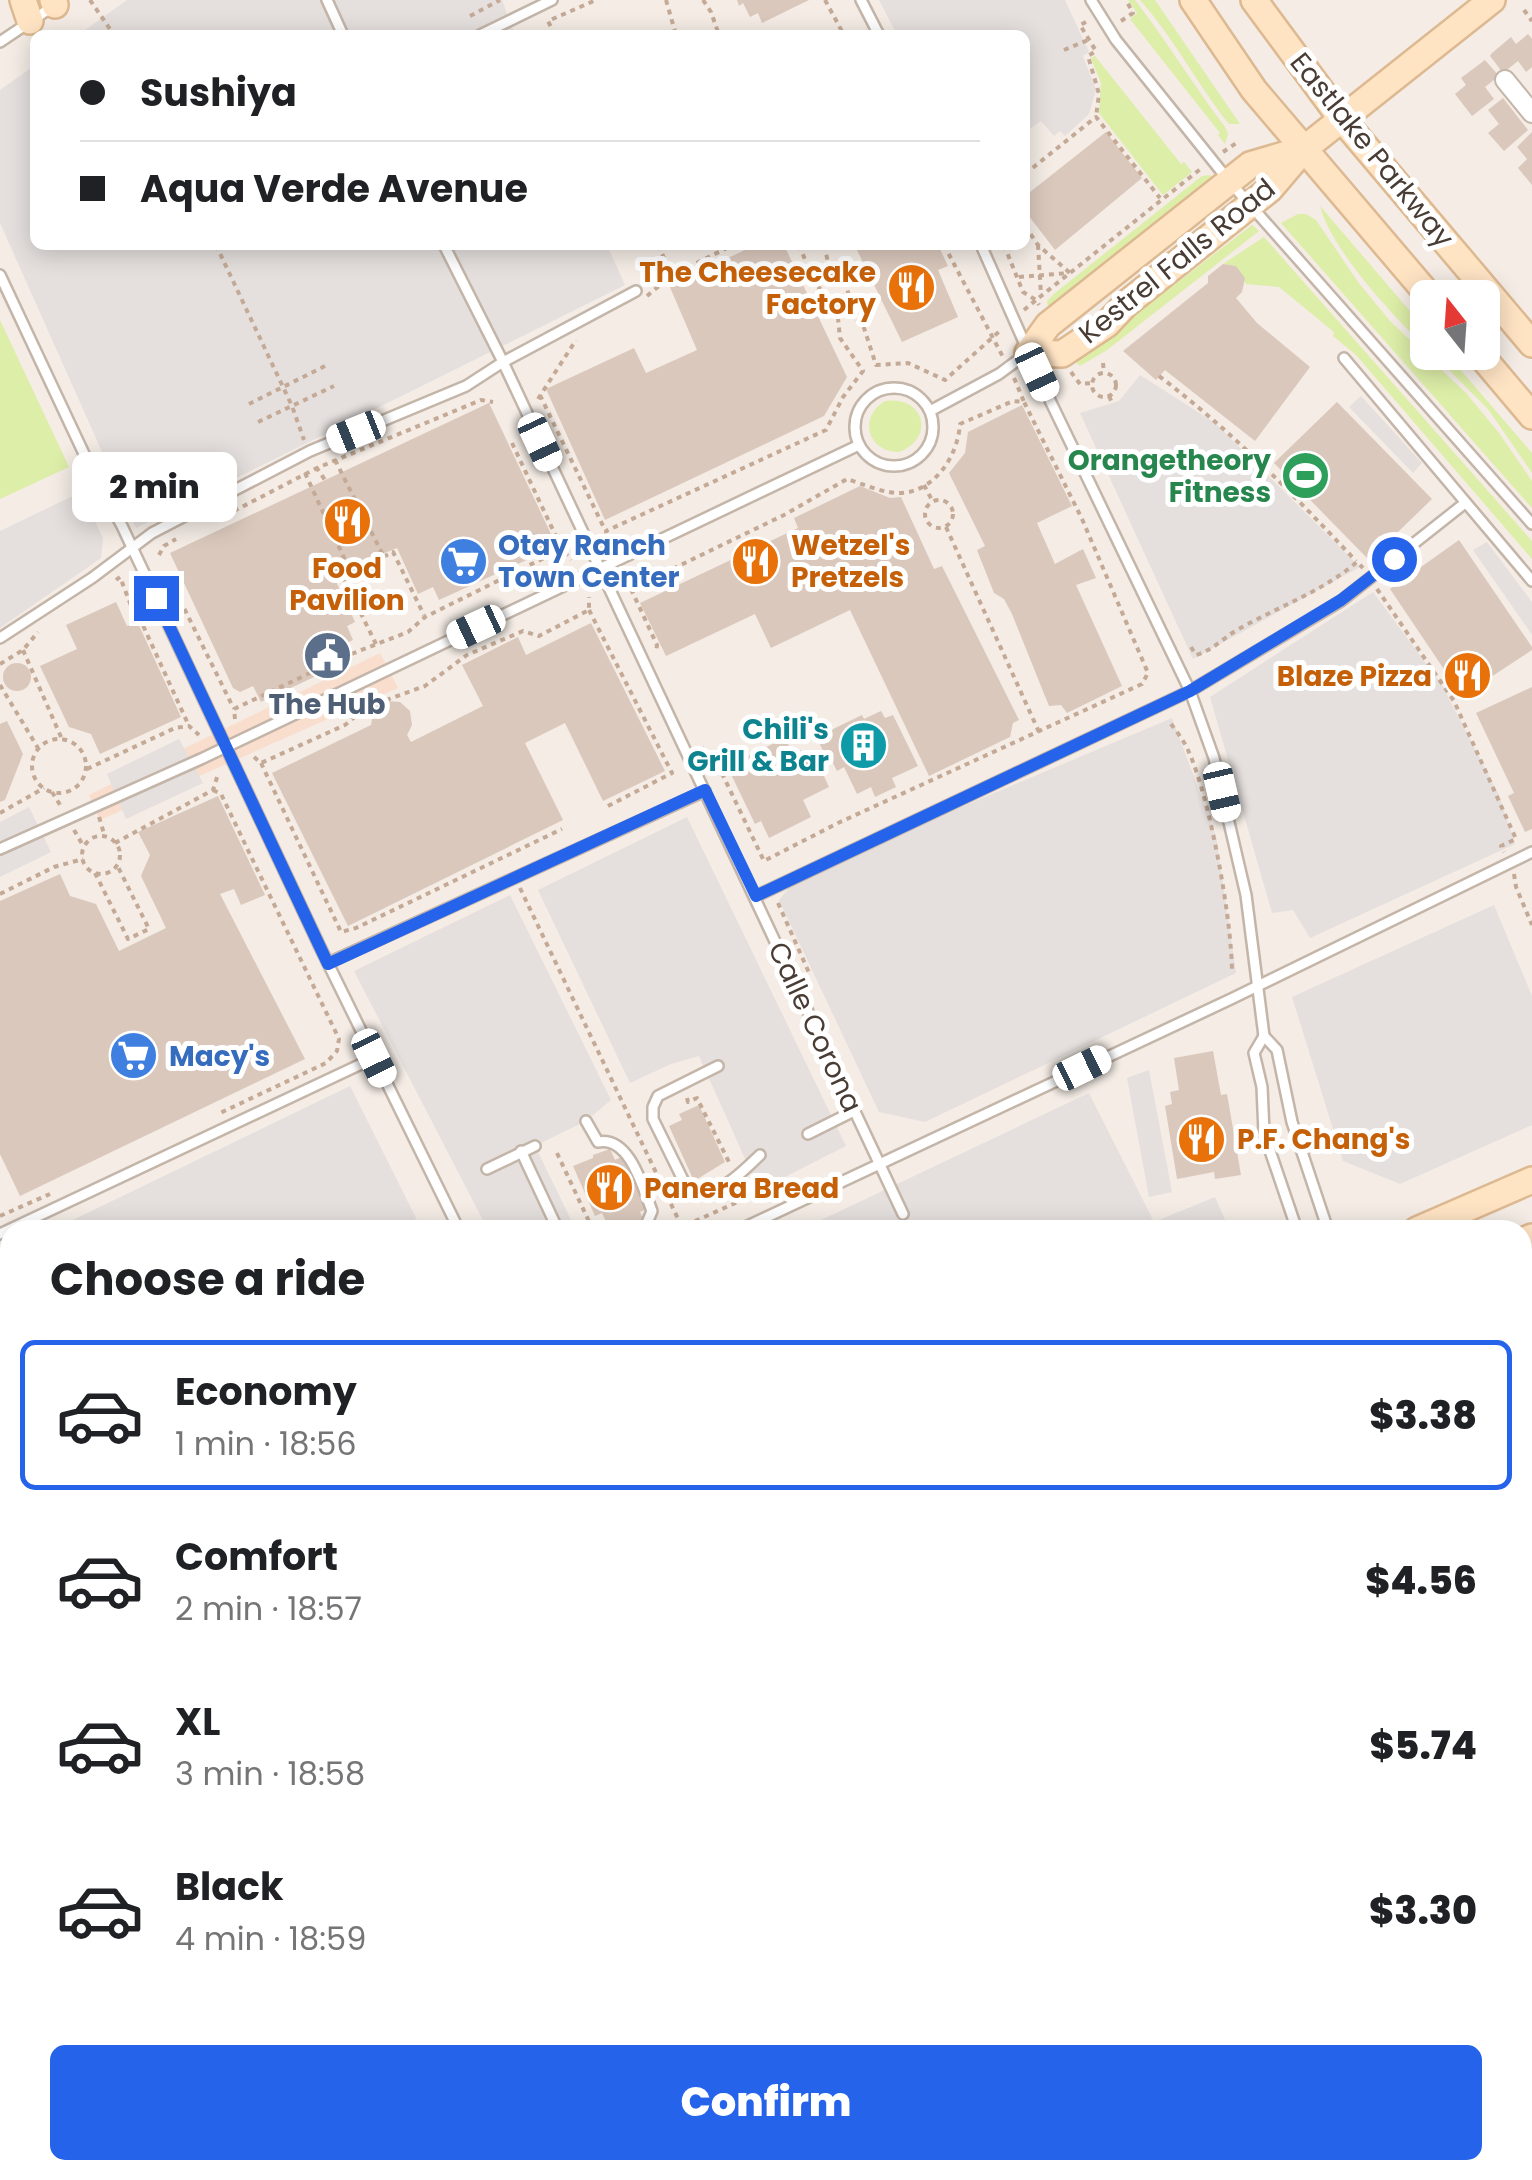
<!DOCTYPE html>
<meta charset="utf-8">
<style>
body{margin:0;font-family:Poppins,sans-serif;background:#f2f2f2;color:#202124;height:100vh;display:flex;flex-direction:column;font-size:38px;white-space:nowrap}
*{box-sizing:border-box;margin:0}
p{font-size:32px;color:#757577}
.icon{flex:none;width:55px;height:55px;fill:none;stroke:currentColor;stroke-width:2;stroke-linecap:round;stroke-linejoin:round}
.map{position:relative;flex:1;overflow:hidden}
.side{position:absolute;left:0px;top:1220px;width:1532px;height:960px;display:flex;flex-direction:column;background:#fff;border-radius:30px 30px 0 0;box-shadow:0 5px 25px #0003}
.side>*{flex:none}
.top-card{position:absolute;left:30px;top:30px;width:1000px;height:220px;border-radius:15px;box-shadow:0 5px 25px #0003;display:grid;align-content:center;height:220px;padding:0 50px;background:#fff}
.needle{width:65px;rotate:343deg}
.fabs{position:absolute;left:1410px;top:280px;display:grid;gap:20px}
.fabs a{display:grid;place-items:center;width:90px;height:90px;border-radius:15px;background:#fff;box-shadow:0 5px 25px #0003;font-size:50px}
.end{position:absolute;width:45px;height:45px;margin:-22px;border:12px solid #2563eb;background:#fff;box-shadow:0 0 0 5px #fff}
.from{border-radius:50%}
.bubble{position:absolute;height:70px;border-radius:15px;background:#fff;box-shadow:0 5px 25px #0003;font-size:32px;font-weight:800;line-height:70px;text-align:center}
.car{position:absolute;width:30px;height:60px;margin:-30px -15px;border-radius:12px;box-shadow:0 0 8px 2px #0007;background:linear-gradient(#fff 24%,#345 0 40%,#fff 0 76%,#345 0 86%,#fff 0)}
.top-card b{display:flex;align-items:center;gap:35px;height:95px;font-size:38px}
.top-card b+b{border-top:2px solid #e0e0e0}
.top-card i{width:25px;height:25px;background:#202124}
ul{padding:0;list-style:none}
li{display:flex;align-items:center;gap:30px;height:150px;margin:0 20px 15px;padding:0 30px;border:5px solid transparent;border-radius:15px}
li div{flex:1}
li b{display:block;font-size:38px}
li em{font-style:normal;font-weight:800}
li.on{border-color:#2563eb}
li>.icon{width:90px;height:90px;stroke-width:1.5}
h2{padding:0 50px;font-size:45px;line-height:120px}
.action{display:flex;gap:20px;margin-top:auto;padding:20px 50px}
.action a{flex:1;height:115px;border-radius:15px;background:#2563eb;color:#fff;font-size:40px;font-weight:800;line-height:115px;text-align:center}
.map>svg:first-child{display:block}
</style>
<div class="map">
<svg width="1532" height="2180" viewBox="0 0 1532 2180">
<rect width="100%" height="100%" fill="#f4ece5"/>
<path fill="#f9ddcd" d="M380,653L398,688L100,820L89,795Z"/>
<g fill="#ddeea8">
<path d="M1128,0H1135C1167,42 1194,86 1225,127L1228,134L1225,144L1218,135L1220,133L1130,19L1137,13Z"/>
<path d="M1140,0H1155L1240,124H1229C1197,84 1174,38 1140,0Z"/>
<path d="M1095,56L1181,164L1184,162L1192,172L1163,195L1099,113L1101,83L1091,58Z"/>
<path d="M1210,175L1213,180L1048,307L1047,301L1055,293L1202,176Z"/>
<path d="M1320,206L1427,331V348C1394,318 1331,249 1320,206Z"/>
<path d="M1298,214H1306L1316,220L1358,282L1390,321L1467,394L1499,433L1532,481V508L1281,223Z"/>
<path d="M1252,225L1259,231L1107,350L1080,366L1075,361Z"/>
<path d="M1264,237L1532,541V559L1356,355L1333,336L1334,332L1279,287L1246,284L1236,266L1223,264Z"/>
<path d="M0,320L69,467L0,499Z"/>
<path d="M1432,353H1446L1532,453V473L1488,409Z"/>
<path d="M885,401C924,395 936,438 899,452C867,452 858,417 885,401Z"/>
<path d="M1532,1736V1907L1523,1890V1738Z"/>
</g>
<g fill="#e5e0de">
<path d="M127,0H502L515,35H78Z"/>
<path d="M879,0H1065L1089,52L1083,56L1096,90L1089,114L1065,136L1060,131L1054,136L1041,121L1025,132V35H897Z"/>
<path d="M35,65V245H607L625,285L136,528L0,223V90Z"/>
<path d="M1140,375L1215,423L1360,567L1193,659L1080,413L1119,401Z"/>
<path d="M1361,396L1422,463L1413,473L1349,407Z"/>
<path d="M81,492L103,538L101,558L0,628V531Z"/>
<path d="M1487,542L1532,602V635L1473,550Z"/>
<path d="M1373,592L1442,685L1499,795L1515,844L1310,938L1293,910L1272,913L1210,697Z"/>
<path d="M1172,718L1216,836L1236,973L925,1122L879,1112L779,900L800,875Z"/>
<path d="M179,739L203,783L126,819L107,774Z"/>
<path d="M29,807L51,852L0,877V822Z"/>
<path d="M687,817L846,1146L759,1190L699,1056L671,1064L630,1083L538,890Z"/>
<path d="M510,895L611,1100L586,1121L535,1146L576,1230H488L354,971Z"/>
<path d="M1494,905L1532,996V1125L1400,1184L1343,1161L1292,997Z"/>
<path d="M1149,1070L1172,1192L1149,1197L1127,1078Z"/>
<path d="M350,1086L422,1230H52Z"/>
<path d="M1089,1093L1154,1222L1215,1197L1226,1222L1208,1230H800Z"/>
<path d="M10,1250V1380L0,1357V1255Z"/>
<path d="M555,2170H728L725,2180H558Z"/>
</g>
<g fill="#dac8bc">
<path d="M737,0H809L762,23L758,13L750,17L743,3L739,6Z"/>
<path d="M1528,34L1532,39V67L1526,72L1518,61L1503,73L1490,56L1492,53L1511,37L1516,44Z"/>
<path d="M1485,60L1499,76L1485,87L1494,99L1472,116L1455,94L1466,85L1461,78Z"/>
<path d="M1503,98L1528,130L1504,151L1488,133L1499,124L1488,110Z"/>
<path d="M1106,132L1142,178L1055,250L1025,211V196Z"/>
<path d="M1532,132V185L1518,168L1527,159L1517,147Z"/>
<path d="M756,245H784L847,377L824,416L605,520L546,389L634,348L646,373L697,350L669,285Z"/>
<path d="M861,245H938L948,266L938,270L958,317L902,342L856,248Z"/>
<path d="M1223,264L1236,266L1245,278L1242,292L1236,298L1257,323L1310,367L1255,441L1165,370L1156,380L1123,351L1208,283V276Z"/>
<path d="M1337,402L1432,499L1369,560L1274,463Z"/>
<path d="M489,403L551,534V544L546,551L439,600L433,587L418,594L397,548L343,570L333,575L355,622L347,626L353,640L341,646L348,661L261,702L253,686L240,692L233,688L170,553Z"/>
<path d="M1022,405L1072,506L1037,523L1055,564L1083,549L1096,578L1076,585L1122,686L1067,713L1061,705L1049,706L1012,614L1004,599L994,593L977,550L985,546L949,473L965,453L968,432Z"/>
<path d="M860,486L890,498L901,497L934,569L942,566L1019,720L1013,723L1010,737L929,776L850,610L771,648L755,614L666,656L640,603L798,528L794,518Z"/>
<path d="M1459,540L1532,647V650L1462,696L1390,589Z"/>
<path d="M116,602L127,626L137,621L181,717L100,754L91,734L69,727L40,666L77,649L66,625Z"/>
<path d="M591,623L665,771L603,801L565,723L525,743L563,820L348,926L272,773L371,725L374,708L386,701L400,702L410,711L412,725L407,735L411,742L483,706L462,665L518,637L526,655Z"/>
<circle cx="17" cy="677" r="14"/>
<path d="M1532,687V829L1525,832L1508,796L1514,793L1476,713Z"/>
<path d="M881,711L885,718L893,715L918,766L892,778L896,787L875,797L871,787L857,794L844,767L837,771L831,759L827,760L814,731L827,725L829,731L862,715L864,719Z"/>
<path d="M7,721L23,754L5,800L0,802V724Z"/>
<path d="M785,738L793,754L801,750L810,767L818,763L829,787L803,800L811,817L769,838L761,821L755,824L727,766Z"/>
<path d="M218,796L265,895L241,905L234,889L220,894L305,1059L20,1196L0,1154V901L60,874L70,896L96,904L119,951L166,928L141,876L150,855L138,832Z"/>
<path d="M1213,1051L1221,1095L1227,1094L1241,1175L1215,1179L1214,1172L1177,1179L1165,1106L1172,1104L1170,1092L1179,1090L1174,1058Z"/>
<path d="M699,1105L725,1162L694,1181L669,1126L682,1120L679,1114Z"/>
<path d="M610,1149L615,1160L623,1156L646,1209L640,1212L643,1219L616,1230H610L602,1213L595,1216L573,1166L593,1158V1155Z"/>
<path d="M1532,1276V1325L1525,1328L1522,1326V1280Z"/>
<path d="M1532,1653V1709L1522,1712V1656Z"/>
<path d="M379,2170H528L531,2180H382Z"/>
</g>
<g fill="none" stroke-linecap="round" stroke-linejoin="round">
<defs>
<g id="lane">
<path d="M327,0L343,35"/>
<path d="M861,0L879,35"/>
<path d="M1091,0L1116,40L1229,181L1532,524"/>
<path d="M480,35L552,0"/>
<path d="M0,42L52,7"/>
<path d="M444,245L503,362L903,1214"/>
<path d="M981,245L1046,392L1190,691L1214,758L1246,895L1264,1036"/>
<path d="M0,275L93,473L122,526L320,947L459,1230"/>
<path d="M1344,358L1532,581"/>
<circle cx="894" cy="427" r="39"/>
<path d="M930,411L999,374L1026,354"/>
<path d="M0,638L92,578L152,533L310,451L466,386L503,362L636,291"/>
<path d="M0,849L201,759L859,445"/>
<path d="M756,896L1190,691L1341,601L1465,503"/>
<path d="M328,963L705,791"/>
<path d="M1264,1036L1277,1050L1292,1122L1328,1230"/>
<path d="M1264,1036L1254,1053L1262,1087L1264,1133L1297,1230"/>
<path d="M718,1066L658,1096L653,1107V1119L688,1190C717,1200 741,1173 760,1155"/>
<path d="M586,1121L598,1142C630,1136 643,1188 652,1211L644,1230"/>
<path d="M808,1134L854,1111"/>
<path d="M521,1151L558,1230"/>
<path d="M487,1169L535,1146"/>
<path d="M739,1230L1231,999L1532,852"/>
<path d="M0,1234L374,1058"/>
<path d="M1522,1352L1532,1384"/>
<path d="M0,1422L10,1443"/>
<path d="M1522,1542L1532,1572"/>
<path d="M355,2170V2180"/>
<path d="M551,2170L553,2180"/>
<path d="M634,2180L636,2170"/>
<path d="M705,2180L709,2170"/>
</g>
<g id="street">
<path d="M1505,80L1532,113"/>
<path d="M1522,1734L1532,1731"/>
<path d="M1272,2170L1275,2180"/>
</g>
<g id="secondary">
<path d="M23,0L30,21"/>
<path d="M53,0L55,5"/>
<path d="M1193,0L1254,90L1431,298"/>
<path d="M1254,0L1341,118L1532,344"/>
<path d="M1478,352L1532,416"/>
<path d="M1028,353L1062,354L1107,324L1126,304L1270,189L1304,149L1492,0"/>
<path d="M1028,353L1048,325L1250,165L1304,149"/>
<path d="M1417,1230L1532,1180"/>
<path d="M1522,1241L1532,1237"/>
<path d="M0,1744L10,1739"/>
<path d="M0,1803L10,1797"/>
<path d="M1522,1890L1532,1908"/>
<path d="M1522,2085L1532,2078"/>
<path d="M772,2180L774,2170"/>
<path d="M817,2180L819,2170"/>
<path d="M1391,2180L1405,2170"/>
</g>
<g id="highway">
<path d="M0,1626L10,1638"/>
<path d="M185,2180L191,2170"/>
<path d="M268,2180V2170"/>
</g>
</defs>
<use href="#lane" stroke="#c4b5a9" stroke-width="14"/>
<use href="#street" stroke="#c4b5a9" stroke-width="22"/>
<use href="#secondary" stroke="#ddb991" stroke-width="30"/>
<use href="#highway" stroke="#ef7a24" stroke-width="38"/>
<g stroke="#c4aa96" stroke-width="4" stroke-dasharray="5 5" stroke-linecap="butt">
<path d="M90,0L114,35"/>
<path d="M666,0L676,35"/>
<path d="M703,0L711,12L719,35"/>
<path d="M825,0L844,35"/>
<path d="M1524,10L1532,21"/>
<path d="M470,16L500,0"/>
<path d="M1121,21L1133,13L1126,0"/>
<path d="M1086,22L1080,25L1096,51L1088,56L1099,94L1096,117"/>
<path d="M555,35L548,21L596,0"/>
<path d="M1064,50L1088,40"/>
<path d="M1223,152L1238,142"/>
<path d="M1025,174L1096,117L1160,198"/>
<path d="M1025,226L1038,245L1070,273"/>
<path d="M216,245L292,406L304,440"/>
<path d="M658,245L672,275"/>
<path d="M799,245L809,269L822,283"/>
<path d="M824,245L832,279"/>
<path d="M944,245L1003,357"/>
<path d="M1004,245L1023,292L1036,300L1203,167"/>
<path d="M1038,245L1041,295"/>
<path d="M1019,277L1069,273"/>
<circle cx="833" cy="294" r="15"/>
<path d="M647,296L672,275L733,245"/>
<path d="M845,303L864,328L876,365L908,363L945,380L1002,329"/>
<path d="M1024,310L1036,300L1039,305"/>
<path d="M1103,363L1104,373"/>
<path d="M1071,372L1080,384L1092,383"/>
<circle cx="1104" cy="385" r="12"/>
<path d="M1159,376C1235,434 1291,492 1356,561"/>
<path d="M1014,378L1024,402"/>
<path d="M540,395L605,530"/>
<path d="M1109,396L1113,405"/>
<path d="M538,399L576,340"/>
<path d="M249,404L325,366"/>
<path d="M258,422L334,386"/>
<path d="M512,443L561,547"/>
<path d="M335,460L384,557"/>
<path d="M316,467L325,480"/>
<path d="M305,473L351,573"/>
<path d="M924,485L933,502"/>
<circle cx="939" cy="514" r="14"/>
<path d="M224,512L234,511L317,468L481,400L493,402"/>
<path d="M946,527L1039,732"/>
<path d="M608,543L606,531L826,430L843,397L863,371L840,338L837,308"/>
<path d="M159,555L164,546L176,539"/>
<path d="M625,577L631,589L784,515L847,479C863,484 885,494 902,493C937,490 958,454 960,424L1013,401L1024,402L1082,519L1148,673L1142,684L838,823L764,861L717,763L707,762L702,747"/>
<path d="M116,580L120,577L135,616L141,621L189,726"/>
<path d="M631,589L657,645L656,652"/>
<path d="M1377,589L1454,701L1516,839L1501,846L1504,852"/>
<path d="M180,600L233,707"/>
<path d="M589,610L672,773L606,807"/>
<path d="M376,644L343,577L393,552L424,615"/>
<path d="M1191,647L1196,655C1213,650 1222,639 1237,630C1277,607 1322,592 1357,562L1363,568"/>
<path d="M23,650L61,737"/>
<path d="M0,664L23,650L38,632"/>
<path d="M0,685L38,748"/>
<path d="M235,719L234,709L346,656L408,632L425,617L562,549L571,560"/>
<path d="M1171,724C1177,732 1184,741 1188,750C1210,798 1232,920 1232,973"/>
<circle cx="59" cy="766" r="27"/>
<path d="M254,757L261,763L345,725L367,707L425,686L467,655L523,631L539,636L589,610V597"/>
<path d="M261,763L341,932L356,928L562,829"/>
<path d="M87,769L175,728L189,726L199,735"/>
<path d="M213,790L221,794L339,1039L337,1051L326,1063L220,1113"/>
<path d="M52,792L62,808"/>
<path d="M0,813L44,788"/>
<path d="M99,817L105,837"/>
<path d="M74,830L84,847"/>
<circle cx="101" cy="855" r="19"/>
<path d="M115,843L213,790L218,774"/>
<path d="M95,873L128,939L149,929L117,865"/>
<path d="M1514,874L1516,887L1532,925"/>
<path d="M520,888L682,1227L742,1200L739,1192"/>
<path d="M0,894L54,867L83,859"/>
<path d="M778,903L810,975"/>
<path d="M687,1098L688,1102L697,1098L729,1162"/>
<path d="M557,1153L593,1230"/>
<path d="M0,1216L50,1194"/>
<path d="M1522,1267L1532,1263"/>
<path d="M1525,1816L1532,1818"/>
<path d="M0,1861L10,1856"/>
</g>
<use href="#lane" stroke="#fff" stroke-width="9"/>
<use href="#street" stroke="#fff" stroke-width="18"/>
<use href="#secondary" stroke="#ffe4c4" stroke-width="25"/>
<use href="#highway" stroke="#ffac65" stroke-width="32"/>
</g>
<g fill="none" stroke-linecap="round" stroke-linejoin="round">
<path stroke="#2563eb" stroke-width="12" d="M156,598L328,964L705,790L756,896L1190,691L1341,600L1394,559"/>
</g>
<defs>
<symbol id="restaurant-disc" viewBox="-11 -11 22 22"><circle r="9.5" fill="#e8710a" stroke="#fff"/><path d="M-5-6h1v4h1v-4h1v4h1v-4h1v5L-1.5 .5V6h-2V.5L-5-1ZM5-6V6H3V1.5H1.5Q1.5-4 5-6Z" fill="#fff"/></symbol>
<symbol id="stadium-disc" viewBox="-11 -11 22 22"><circle r="9.5" fill="#2e9e5b" stroke="#fff"/><path d="M0-5a6.5 5 0 1 0 0 10a6.5 5 0 1 0 0-10ZM-3.5-1.8h7v3.6h-7Z" fill="#fff"/></symbol>
<symbol id="supermarket-disc" viewBox="-11 -11 22 22"><circle r="9.5" fill="#3f7fe0" stroke="#fff"/><path d="M-6-5.5h2.5l.6 2H6L4.5 2H-2.5L-4.4-4H-6ZM-1.5 3.2a1.3 1.3 0 1 0 .1 0ZM3 3.2a1.3 1.3 0 1 0 .1 0Z" fill="#fff"/></symbol>
<symbol id="civic-disc" viewBox="-11 -11 22 22"><circle r="9.5" fill="#5c6f8a" stroke="#fff"/><path d="M-.6-6.5H3V-4.5H.6V-3L4-1V1h2V6H-6V1h2V-1L-.6-3ZM-1.2 2.5V6h2.4V2.5Z" fill="#fff"/></symbol>
<symbol id="building-disc" viewBox="-11 -11 22 22"><circle r="9.5" fill="#0f9aa8" stroke="#fff"/><path d="M-4-6H4V6H1V3H-1V6H-4ZM-2.5-4.3h1.7v1.8h-1.7ZM.8-4.3h1.7v1.8H.8ZM-2.5-1h1.7V.8h-1.7ZM.8-1h1.7V.8H.8Z" fill="#fff"/></symbol>
</defs>
<g fill-rule="evenodd">
<use href="#restaurant-disc" x="884" y="260" width="55" height="55"/>
<use href="#stadium-disc" x="1278" y="448" width="55" height="55"/>
<use href="#restaurant-disc" x="320" y="494" width="55" height="55"/>
<use href="#supermarket-disc" x="436" y="534" width="55" height="55"/>
<use href="#restaurant-disc" x="728" y="534" width="55" height="55"/>
<use href="#civic-disc" x="300" y="628" width="55" height="55"/>
<use href="#restaurant-disc" x="1440" y="648" width="55" height="55"/>
<use href="#building-disc" x="836" y="718" width="55" height="55"/>
<use href="#supermarket-disc" x="106" y="1028" width="55" height="55"/>
<use href="#restaurant-disc" x="1174" y="1112" width="55" height="55"/>
<use href="#restaurant-disc" x="582" y="1160" width="55" height="55"/>
</g>
<g text-anchor="middle" dominant-baseline="central" stroke-width="10" stroke-linejoin="round" paint-order="stroke">
<g font-size="28" fill="#483c34" stroke="#fff">
<text transform="translate(1372 150) rotate(51)">Eastlake Parkway</text>
<text transform="translate(1177 261) rotate(-39)">Kestrel Falls Road</text>
<text transform="translate(815 1027) rotate(65)">Calle Corona</text>
</g>
<g font-size="28" font-weight="bold" fill="#c56008" stroke="#fff" text-anchor="start">
<text x="876" y="272" text-anchor="end">The Cheesecake<tspan x="876" dy="32">Factory</tspan></text>
<text x="791" y="545">Wetzel's<tspan x="791" dy="32">Pretzels</tspan></text>
<text x="347" y="568" text-anchor="middle">Food<tspan x="347" dy="32">Pavilion</tspan></text>
<text x="1432" y="676" text-anchor="end">Blaze Pizza</text>
<text x="1237" y="1139">P.F. Chang's</text>
<text x="644" y="1188">Panera Bread</text>
</g>
<g font-size="28" font-weight="bold" fill="#27864d" stroke="#fff" text-anchor="end">
<text x="1271" y="460">Orangetheory<tspan x="1271" dy="32">Fitness</tspan></text>
</g>
<g font-size="28" font-weight="bold" fill="#366cbe" stroke="#fff" text-anchor="start">
<text x="498" y="545">Otay Ranch<tspan x="498" dy="32">Town Center</tspan></text>
<text x="169" y="1056">Macy's</text>
</g>
<g font-size="28" font-weight="bold" fill="#4e5e75" stroke="#fff">
<text x="327" y="704">The Hub</text>
</g>
<g font-size="28" font-weight="bold" fill="#0d838f" stroke="#fff" text-anchor="end">
<text x="829" y="729">Chili's<tspan x="829" dy="32">Grill &amp; Bar</tspan></text>
</g>
</g>
</svg>
<div class="fabs">
<a><svg class="needle" viewBox="-14 -14 28 28"><path d="M0-13l5 13h-10z" fill="#e53935"/><path d="M0 13l5-13h-10z" fill="#757577"/></svg></a>
</div>
<i class="end from" style="left:1394px;top:559px"></i>
<i class="end" style="left:156px;top:598px"></i>
<div class="bubble" style="left:72px;top:452px;width:165px">2 min</div>
<i class="car" style="left:1037px;top:372px;rotate:155deg"></i>
<i class="car" style="left:356px;top:432px;rotate:248deg"></i>
<i class="car" style="left:540px;top:442px;rotate:155deg"></i>
<i class="car" style="left:476px;top:627px;rotate:245deg"></i>
<i class="car" style="left:1222px;top:792px;rotate:167deg"></i>
<i class="car" style="left:374px;top:1058px;rotate:154deg"></i>
<i class="car" style="left:1082px;top:1068px;rotate:64deg"></i>
<div class="top-card">
<b><i class="from"></i>Sushiya</b>
<b><i></i>Aqua Verde Avenue</b>
</div>
<section class="side">
<h2>Choose a ride</h2>
<ul>
<li class="on"><svg class="icon" aria-label="car" viewBox="0 0 24 24"><path d="M5 17H2v-5l4-1 3-4h7l3 4 3 1v5h-3M9 17h6M6 11h13"/><circle cx="7" cy="17" r="2"/><circle cx="17" cy="17" r="2"/></svg><div><b>Economy</b><p>1 min · 18:56</p></div><em>$3.38</em></li>
<li><svg class="icon" aria-label="car" viewBox="0 0 24 24"><path d="M5 17H2v-5l4-1 3-4h7l3 4 3 1v5h-3M9 17h6M6 11h13"/><circle cx="7" cy="17" r="2"/><circle cx="17" cy="17" r="2"/></svg><div><b>Comfort</b><p>2 min · 18:57</p></div><em>$4.56</em></li>
<li><svg class="icon" aria-label="car" viewBox="0 0 24 24"><path d="M5 17H2v-5l4-1 3-4h7l3 4 3 1v5h-3M9 17h6M6 11h13"/><circle cx="7" cy="17" r="2"/><circle cx="17" cy="17" r="2"/></svg><div><b>XL</b><p>3 min · 18:58</p></div><em>$5.74</em></li>
<li><svg class="icon" aria-label="car" viewBox="0 0 24 24"><path d="M5 17H2v-5l4-1 3-4h7l3 4 3 1v5h-3M9 17h6M6 11h13"/><circle cx="7" cy="17" r="2"/><circle cx="17" cy="17" r="2"/></svg><div><b>Black</b><p>4 min · 18:59</p></div><em>$3.30</em></li>
</ul>
<div class="action"><a>Confirm</a></div>
</section>
</div>
